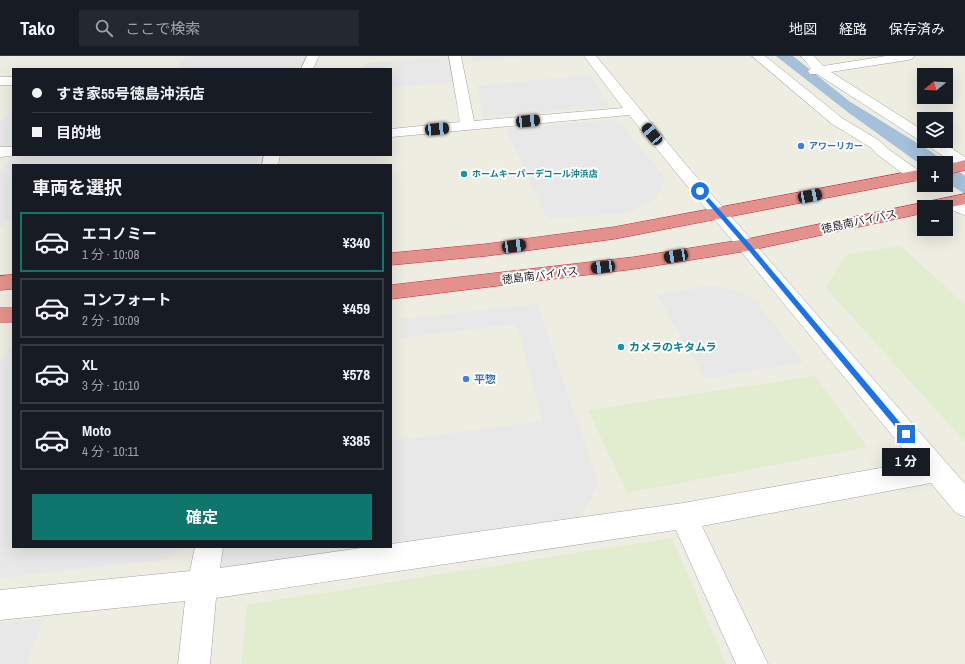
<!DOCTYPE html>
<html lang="ja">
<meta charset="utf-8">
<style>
body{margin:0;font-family:"Archivo Narrow","Noto Sans JP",sans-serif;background:#242831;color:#f1f3f6;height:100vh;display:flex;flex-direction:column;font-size:15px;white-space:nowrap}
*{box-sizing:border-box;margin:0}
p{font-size:13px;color:#9ea1a6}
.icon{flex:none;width:22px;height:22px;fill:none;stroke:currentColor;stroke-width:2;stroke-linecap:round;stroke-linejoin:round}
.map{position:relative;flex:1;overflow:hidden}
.drawer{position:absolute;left:12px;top:108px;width:380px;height:384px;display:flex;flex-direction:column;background:#171b24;border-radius:0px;box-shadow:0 4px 16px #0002}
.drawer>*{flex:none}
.banner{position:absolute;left:12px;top:12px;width:380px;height:88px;border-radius:0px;box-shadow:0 4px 16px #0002;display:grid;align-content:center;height:88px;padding:0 20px;background:#171b24}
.needle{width:26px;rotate:252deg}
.buttons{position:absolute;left:917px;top:12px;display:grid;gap:8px}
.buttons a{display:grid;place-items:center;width:36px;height:36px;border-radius:0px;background:#171b24;box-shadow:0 4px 16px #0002;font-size:20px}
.end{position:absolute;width:18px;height:18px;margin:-9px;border:5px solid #1a73e8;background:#fff;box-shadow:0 0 0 2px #fff}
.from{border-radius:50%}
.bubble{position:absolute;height:28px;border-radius:0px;background:#171b24;box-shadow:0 4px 16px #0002;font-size:13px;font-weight:700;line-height:28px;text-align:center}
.car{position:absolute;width:12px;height:24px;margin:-12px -6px;border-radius:5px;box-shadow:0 0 3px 1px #0007;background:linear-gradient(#222 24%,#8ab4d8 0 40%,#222 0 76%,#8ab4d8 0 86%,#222 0)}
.banner b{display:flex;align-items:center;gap:14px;height:38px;font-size:15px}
.banner b+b{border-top:1px solid #363941}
.banner i{width:10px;height:10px;background:#f1f3f6}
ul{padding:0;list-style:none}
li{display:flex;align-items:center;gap:12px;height:60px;margin:0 8px 6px;padding:0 12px;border:2px solid #363941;border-radius:0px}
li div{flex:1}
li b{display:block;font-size:15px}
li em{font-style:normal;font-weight:700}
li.on{border-color:#0f766e}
li>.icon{width:36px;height:36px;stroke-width:1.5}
h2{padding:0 20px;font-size:18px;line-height:48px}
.primary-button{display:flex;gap:8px;margin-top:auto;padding:8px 20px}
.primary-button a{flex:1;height:46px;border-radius:0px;background:#0f766e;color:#fff;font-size:16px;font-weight:700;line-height:46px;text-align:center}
header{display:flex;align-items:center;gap:24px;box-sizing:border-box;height:56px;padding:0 20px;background:#171b24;border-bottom:1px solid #363941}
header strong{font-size:19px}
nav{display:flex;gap:22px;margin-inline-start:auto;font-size:14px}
.search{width:280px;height:36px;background:#242831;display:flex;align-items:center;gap:10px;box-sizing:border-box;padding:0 14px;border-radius:0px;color:#9ea1a6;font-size:15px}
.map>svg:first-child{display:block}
</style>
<header>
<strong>Tako</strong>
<div class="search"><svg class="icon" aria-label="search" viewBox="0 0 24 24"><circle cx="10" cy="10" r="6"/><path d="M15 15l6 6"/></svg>ここで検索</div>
<nav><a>地図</a><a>経路</a><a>保存済み</a></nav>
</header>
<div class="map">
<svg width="965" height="608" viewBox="0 0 965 608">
<rect width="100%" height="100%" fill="#edede2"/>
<g fill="#e2ecce">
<path d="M900,190L965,248V386L826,232L846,199Z"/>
<path d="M815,320L867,391L627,437L588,354Z"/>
<path d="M672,482L726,608H241L247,549Z"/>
</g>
<g fill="#e8e8e8">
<path d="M200,0H306L301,13H176L185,1Z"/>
<path d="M448,0L454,27L391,31V13H364L368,7Z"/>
<path d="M471,0H528L473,6Z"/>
<path d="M590,19L609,50L483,61L477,30Z"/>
<path d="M13,54V90H0V67Z"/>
<path d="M617,63L665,122L657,143L627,157L547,163L506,73Z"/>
<path d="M60,99H259L257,109H13V160L0,172V115L12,101Z"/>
<path d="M713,229L753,241L803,306L705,323L657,239Z"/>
<path d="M537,248L598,427L581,462L391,490V385L542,365L517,268L401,282V263Z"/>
<path d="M12,288H13V491H180L169,503L0,522V308Z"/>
<path d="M223,491H387L221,516Z"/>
<path d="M44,562L26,608H0V567Z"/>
</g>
<path fill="#a4c0da" d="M776,0H793L849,45L930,95L965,120V138L946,126V107H924V111L849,57Z"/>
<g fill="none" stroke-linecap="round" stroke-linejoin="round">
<defs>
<g id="minor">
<path d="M307,0H319L313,13H301Z"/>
<path d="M449,0H461L474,65L623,52L584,0H596L692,116L965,428V461L956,457L931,427L702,470L768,608H736L676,474L216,542L210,608H178L185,545L0,564V534L190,515L195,491H223L220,512L368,491H391V488L683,447L914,406L629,59L391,81V73L460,66Z"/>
<path d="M752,0H765L842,62L880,85L888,93L922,117L924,120L922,123L916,125L910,123L878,99L870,91L832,68Z"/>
<path d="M801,0H814L823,10L886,0H914L912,3L908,4L831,16L924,75V85H940L965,101V113L960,111L925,88L923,85L919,84L817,18H810L808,15L811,12Z"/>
<rect x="0" y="21" width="13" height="8"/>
<path d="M0,91H13V99H18L0,101Z"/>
<path d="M264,99H280L278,109H262Z"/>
<path d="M953,141L965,146V159C957,157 949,153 945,146L947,142Z"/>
</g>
<g id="highway">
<path d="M965,104V114L946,119V109Z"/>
<path d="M924,113V123L614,183L486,200L391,209V197L486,188L614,171Z"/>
<path d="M965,138V148L946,152L924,151V157L747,195L634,213L391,243V229L634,201L747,183Z"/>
<path d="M13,219V233L0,234V220Z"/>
<rect x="0" y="252" width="13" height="14"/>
</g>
</defs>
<use href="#minor" stroke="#a3a3a3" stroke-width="1"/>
<use href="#highway" stroke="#d22939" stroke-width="1"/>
<use href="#minor" fill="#fff" fill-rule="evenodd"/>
<use href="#highway" fill="#e3918c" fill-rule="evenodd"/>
</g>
<path fill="#1a73e8" d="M698,134H702L749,187L908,376V380H903L745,190L698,136Z"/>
<g fill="#3f7fe0" stroke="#fff" stroke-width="1.5">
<circle cx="801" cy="90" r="4"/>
<circle cx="466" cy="323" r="4"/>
</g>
<g fill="#0f9aa8" stroke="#fff" stroke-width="1.5">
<circle cx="464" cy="118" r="4"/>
<circle cx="621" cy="291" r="4"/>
</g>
<g text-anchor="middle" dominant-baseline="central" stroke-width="4" stroke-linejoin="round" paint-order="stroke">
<g font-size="9" font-weight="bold" fill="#366cbe" stroke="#fff" text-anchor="start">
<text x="809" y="90">アワーリカー</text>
</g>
<g font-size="9" font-weight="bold" fill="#0d838f" stroke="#fff" text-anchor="start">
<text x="472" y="118">ホームキーパーデコール沖浜店</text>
</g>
<g font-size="11" fill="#1c1c1c" stroke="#fff">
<text transform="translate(859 165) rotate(-12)">徳島南バイパス</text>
<text transform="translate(540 219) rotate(-7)">徳島南バイパス</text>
</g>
<g font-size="11" font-weight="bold" fill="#0d838f" stroke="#fff" text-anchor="start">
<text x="629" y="291">カメラのキタムラ</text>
</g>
<g font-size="11" font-weight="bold" fill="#366cbe" stroke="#fff" text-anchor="start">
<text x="474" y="323">平惣</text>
</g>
</g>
</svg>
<div class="buttons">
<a><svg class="needle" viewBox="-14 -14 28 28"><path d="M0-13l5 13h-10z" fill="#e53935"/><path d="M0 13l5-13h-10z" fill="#9ea1a6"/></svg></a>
<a><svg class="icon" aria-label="layers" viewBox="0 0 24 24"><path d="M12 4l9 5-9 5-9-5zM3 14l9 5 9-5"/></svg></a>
<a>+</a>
<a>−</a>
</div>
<i class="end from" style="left:700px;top:135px"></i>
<i class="end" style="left:906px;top:378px"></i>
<div class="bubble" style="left:882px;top:392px;width:48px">1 分</div>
<i class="car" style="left:528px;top:65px;rotate:85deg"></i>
<i class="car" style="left:437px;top:73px;rotate:85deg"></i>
<i class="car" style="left:652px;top:78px;rotate:320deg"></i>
<i class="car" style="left:810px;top:140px;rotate:79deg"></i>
<i class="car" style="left:514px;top:190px;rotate:82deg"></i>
<i class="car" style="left:676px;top:200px;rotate:261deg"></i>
<i class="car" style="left:603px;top:211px;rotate:263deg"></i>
<div class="banner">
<b><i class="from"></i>すき家55号徳島沖浜店</b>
<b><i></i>目的地</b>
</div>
<section class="drawer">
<h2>車両を選択</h2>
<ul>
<li class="on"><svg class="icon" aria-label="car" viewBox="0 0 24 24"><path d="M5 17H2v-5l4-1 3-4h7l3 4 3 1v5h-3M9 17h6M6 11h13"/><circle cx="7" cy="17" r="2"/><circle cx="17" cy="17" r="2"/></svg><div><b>エコノミー</b><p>1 分 · 10:08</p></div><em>¥340</em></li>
<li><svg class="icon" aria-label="car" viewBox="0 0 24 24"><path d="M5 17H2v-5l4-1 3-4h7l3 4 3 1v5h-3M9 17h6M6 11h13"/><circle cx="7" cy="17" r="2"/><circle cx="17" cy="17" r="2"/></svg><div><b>コンフォート</b><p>2 分 · 10:09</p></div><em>¥459</em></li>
<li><svg class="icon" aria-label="car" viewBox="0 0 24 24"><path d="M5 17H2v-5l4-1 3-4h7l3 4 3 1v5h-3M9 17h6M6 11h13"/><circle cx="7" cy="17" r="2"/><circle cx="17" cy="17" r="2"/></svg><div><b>XL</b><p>3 分 · 10:10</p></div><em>¥578</em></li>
<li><svg class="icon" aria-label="car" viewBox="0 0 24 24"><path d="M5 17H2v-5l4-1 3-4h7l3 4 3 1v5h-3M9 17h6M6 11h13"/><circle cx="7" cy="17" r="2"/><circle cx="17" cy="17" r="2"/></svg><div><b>Moto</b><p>4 分 · 10:11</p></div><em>¥385</em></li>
</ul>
<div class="primary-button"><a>確定</a></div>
</section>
</div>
